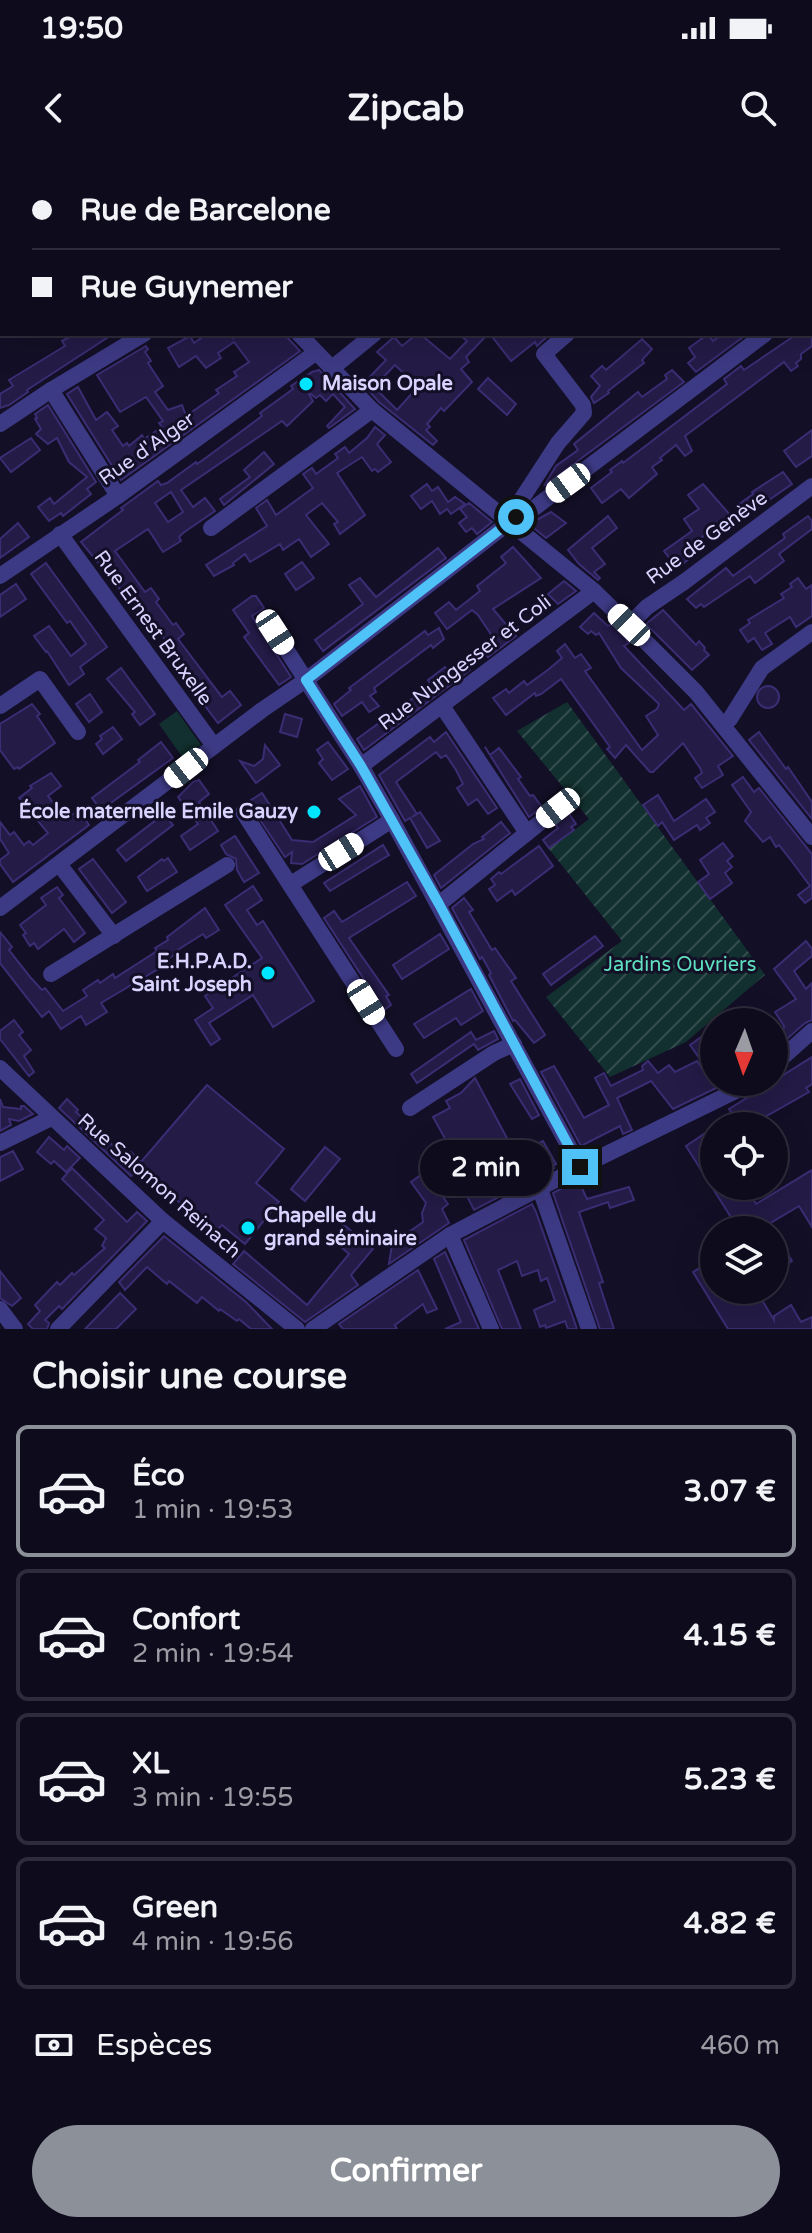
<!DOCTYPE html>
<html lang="fr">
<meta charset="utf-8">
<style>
body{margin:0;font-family:"Varela Round",sans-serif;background:#171425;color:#f1f3f6;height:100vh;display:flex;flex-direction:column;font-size:30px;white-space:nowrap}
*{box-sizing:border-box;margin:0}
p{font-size:26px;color:#9b9ba3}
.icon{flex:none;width:44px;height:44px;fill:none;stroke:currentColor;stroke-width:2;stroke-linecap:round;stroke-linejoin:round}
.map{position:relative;height:1169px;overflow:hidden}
.sheet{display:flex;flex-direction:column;background:#0e0b1c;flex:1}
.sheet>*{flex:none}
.banner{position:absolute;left:0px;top:0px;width:812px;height:176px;box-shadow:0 8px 32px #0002,0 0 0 2px #2e2b3b;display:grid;align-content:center;height:176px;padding:0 32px;background:#0e0b1c}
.needle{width:52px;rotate:182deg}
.tools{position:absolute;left:700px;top:848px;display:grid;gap:16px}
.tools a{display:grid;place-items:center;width:88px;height:88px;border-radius:50%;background:#0e0b1c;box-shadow:0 8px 32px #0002,0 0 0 2px #2e2b3b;font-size:40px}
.end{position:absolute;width:36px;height:36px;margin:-18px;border:10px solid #4fc3f7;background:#111;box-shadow:0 0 0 4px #111}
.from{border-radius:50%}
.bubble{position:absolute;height:56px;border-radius:28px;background:#0e0b1c;box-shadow:0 8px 32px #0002,0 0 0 2px #2e2b3b;font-size:26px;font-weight:700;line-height:56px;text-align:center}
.car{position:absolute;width:24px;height:48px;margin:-24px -12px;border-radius:10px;box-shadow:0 0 6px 2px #0007;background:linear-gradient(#fff 24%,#345 0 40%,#fff 0 76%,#345 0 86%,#fff 0)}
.banner b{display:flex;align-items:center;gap:28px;height:76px;font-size:30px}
.banner b+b{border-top:2px solid #2e2b3b}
.banner i{width:20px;height:20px;background:#f1f3f6}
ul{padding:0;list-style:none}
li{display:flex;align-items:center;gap:24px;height:132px;margin:0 16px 12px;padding:0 16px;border:4px solid #2e2b3b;border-radius:12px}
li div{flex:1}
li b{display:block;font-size:30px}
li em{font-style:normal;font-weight:700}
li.active{border-color:#8c9099}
li>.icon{width:72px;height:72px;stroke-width:1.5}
h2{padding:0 32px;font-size:36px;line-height:96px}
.pay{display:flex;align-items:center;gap:20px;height:88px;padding:0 32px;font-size:30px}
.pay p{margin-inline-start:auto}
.button{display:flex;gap:16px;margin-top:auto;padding:16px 32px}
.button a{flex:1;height:92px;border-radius:48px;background:#8c9099;color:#fff;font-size:32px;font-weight:700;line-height:92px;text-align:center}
.status{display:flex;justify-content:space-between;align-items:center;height:56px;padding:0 40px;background:#0e0b1c;direction:ltr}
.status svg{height:22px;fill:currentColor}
header{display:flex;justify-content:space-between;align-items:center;height:104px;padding:0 32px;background:#0e0b1c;font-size:36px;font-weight:700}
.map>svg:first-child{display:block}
</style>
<div class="status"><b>19:50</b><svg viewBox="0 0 49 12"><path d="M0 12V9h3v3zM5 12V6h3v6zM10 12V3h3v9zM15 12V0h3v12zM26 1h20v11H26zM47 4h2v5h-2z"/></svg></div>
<header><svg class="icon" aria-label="back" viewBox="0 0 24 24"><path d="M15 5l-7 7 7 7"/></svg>Zipcab<svg class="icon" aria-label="search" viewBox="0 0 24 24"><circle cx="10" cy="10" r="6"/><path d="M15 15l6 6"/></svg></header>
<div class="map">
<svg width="812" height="1169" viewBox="0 0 812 1169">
<defs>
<pattern id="garden-furrows" width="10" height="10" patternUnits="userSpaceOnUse" patternTransform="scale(2)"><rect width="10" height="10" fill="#12302f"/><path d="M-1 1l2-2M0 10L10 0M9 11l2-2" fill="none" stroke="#344d4e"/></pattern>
</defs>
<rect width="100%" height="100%" fill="#130f26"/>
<path fill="#12302f" d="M177,551L201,585L183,598L159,564Z"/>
<path fill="url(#garden-furrows)" d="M567,542L765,815L686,882L610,917L546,837L622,781L549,689L589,659L517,571Z"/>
<g fill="#241b47" stroke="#3b2d73" stroke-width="2" fill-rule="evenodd">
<path d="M75,174H113L27,230L28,232L9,245L0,248V234L13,226L9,220L65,186L62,181Z"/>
<path d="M207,174H231L233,178L240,174H284L300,191L121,320L67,234L78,227L96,260L107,252L118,266L112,270L123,286L127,283L129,286L142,275L144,279L162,267L159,263L163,261L146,237L120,252L97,215L146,186L148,189L145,192L151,201L148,203L163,226L155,232L168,250L182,245L186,256L219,233L216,230L237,216L234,212L249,202L234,182L218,193L221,198L206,208L196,196L179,207L168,188L190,176L194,183Z"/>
<path d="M417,174H420L450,199L467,181L459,174H488L466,197L469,202L461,209L472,222L444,251L441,248L427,264L430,267L426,270L437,281L433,285L379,242L363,224L386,200L377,192L394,177L402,186ZM395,205L413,222L416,229L397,250L374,227Z"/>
<path d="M490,174H550L537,186L535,182L511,201Z"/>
<path d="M708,174L713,181L722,174H747L696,212L688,203L695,197L689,188Z"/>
<path d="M797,174H812V186L801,194V199L796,203L798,206L791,211L784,202L685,276L692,291L685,296L676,285L660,298L662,300L652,307L657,314L629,338L621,329L602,343L591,328L612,312L610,310L622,301L623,303L727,224L724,219L741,206L744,210Z"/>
<path d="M642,179L652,189L642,200L644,203L608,231L609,233L594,243L591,237L600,226L591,216L602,206L606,210Z"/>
<path d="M319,210L355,249L329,268L327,266L345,247L333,234L326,241L320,235L316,238L307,231L313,241L287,266L282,261L181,330L193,347L205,338L215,351L183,373L179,377L181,381L163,392L148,369L115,391L145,432L151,428L159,439L156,442L173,465L176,463L184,474L178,479L222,537L230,531L241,545L218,563L173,503L178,498L128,428L122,432L81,382L123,350L121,348L158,321L161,325L167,323L196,302L197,304L207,297L262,256L260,253L293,229L291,226L312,212ZM171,332L183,352L168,362L155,343Z"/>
<path d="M672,210L684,222L544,326L556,306L578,290L574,284L638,232L642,237L667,219L665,215Z"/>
<path d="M488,218L516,244L507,255L478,229Z"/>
<path d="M48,245L96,322L87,329L91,334L63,356L61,353L49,361L38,347L50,338L54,344L87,317L69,302L57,278L48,284L36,274L41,269L35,259L37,258L35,254Z"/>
<path d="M375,267L385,275L377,284L391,302L378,312L375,309L372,311L362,297L337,313L365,355L340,374L334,364L338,362L322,343L306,355L329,384L311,397L299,379L283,390L280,384L250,402L245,394L233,403L234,405L214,416L206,405L267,366L256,348L267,340L276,355L313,328L303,314L312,308L316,314L338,298L335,294L345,287L349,293L367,278Z"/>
<path d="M812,270V296L796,307L784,291Z"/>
<path d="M31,278L40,290L11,312L0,298Z"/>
<path d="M264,292L274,304L224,345L220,339L250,317L244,310Z"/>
<path d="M783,312L792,324L746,356L738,345L753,334L752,332Z"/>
<path d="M427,324L432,331L438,327L448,342L455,337L465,344L451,354L447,349L440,354L432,341L421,349L411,336Z"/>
<path d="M703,324L731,356L687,388L693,396L677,408L664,391L692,371L684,359L699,349L688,335Z"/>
<path d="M469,343L492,362L477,374L472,368L466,372L459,363L467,357L460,349Z"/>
<path d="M551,352L566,363L546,378L529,364Z"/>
<path d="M608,356L617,368L592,388L605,404L594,412L600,418L598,420L579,404L568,390Z"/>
<path d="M808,356L812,361V369L779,394L784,401L755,423L750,416L704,447L701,444L696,448L687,439L726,408L733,416L785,378L783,374Z"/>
<path d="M18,363L29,377L0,398V379Z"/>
<path d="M513,387L541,418L493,449L516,476L488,497L481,488L494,479L478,455L472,450L447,469L435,453L449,442L456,450L480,431L477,426L506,403L501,397Z"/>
<path d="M438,388L446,398L323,491L315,480L363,444L349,425L360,418L376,437Z"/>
<path d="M302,402L314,418L296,430L285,414Z"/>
<path d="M46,403L107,487L80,507L84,514L69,525L47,491L46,492L34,476L49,466L71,496L86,484L70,461L67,463L31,414Z"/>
<path d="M798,418L806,429L812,425V456L796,467L790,457L765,473L772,484L762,490L754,478L748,482L740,470L750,463L748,460L784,438L781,434L792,427L790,424Z"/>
<path d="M564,421L576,431L558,444L548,434Z"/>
<path d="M16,424L26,439L0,457V435Z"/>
<path d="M252,436H256L264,448L252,456L291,517L279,525L244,477L249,473L233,450Z"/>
<path d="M663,450L696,485L699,481L705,488L704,490L709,495L692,510L646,464Z"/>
<path d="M594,453L608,466L612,464L622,473L629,483L624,486L684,550L691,544L733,596L718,606L723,615L702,628L695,618L702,613L700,608L683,583L653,612H650L626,585L615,598L607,589L610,587L561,519L541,534L536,536L535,533L506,555L493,538L506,529L509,533L524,521L527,525L549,509L562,498L557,491L565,484L575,498L581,494L591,508L585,511L642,590L658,575L646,556L657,549L659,544L621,508L599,473L596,475L591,471L588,474L580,467Z"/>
<path d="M439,468L444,479L433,488L431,485L374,528L376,532L370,536L379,546L369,552L362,542L342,556L334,544L351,530L349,528L425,471L428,475Z"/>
<path d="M462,500L470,510L364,590L357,579L431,525L428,520L445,507L448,510Z"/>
<path d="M121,508L155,554L140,565L132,554L135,552L107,519Z"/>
<circle cx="768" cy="537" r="11"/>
<path d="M90,534L102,552L89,562L76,544Z"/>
<path d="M32,544L40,554L37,556L55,583L19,609L18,607L14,609L0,590V564Z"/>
<path d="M285,554L302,559L297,577L280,572Z"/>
<path d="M113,567L122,579L103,594L96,584L102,579L100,576Z"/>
<path d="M446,572L497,648L488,654L477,639L468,645L457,628L463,624L456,610L446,595L441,598L436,592L396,622L417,654L412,657L420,652L440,681L427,688L410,658L405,661L379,615L430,577L434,582Z"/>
<path d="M759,572L786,609L788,607L812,642V659L749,580Z"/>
<path d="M161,582L173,598L101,650L92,638L140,602L138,600Z"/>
<path d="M328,582L348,609L332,620L319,603L323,599L317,590Z"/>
<path d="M265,585L280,605L256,623L240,601L254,606L263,599Z"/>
<path d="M485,587L490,595L499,588L521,617L518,619L530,636L533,635L542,647L529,657Z"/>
<path d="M51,613L61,626L48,636L66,659L79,650L89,665L13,722L0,704V700L9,693L0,679V662L10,675L14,672L24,685L29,681L33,685L48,673L19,638L32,628L30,626Z"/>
<path d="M743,617L754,632L759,628L812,694V738L805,743L798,735L810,726L793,703L779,685L776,687L770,677L763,682L745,661L751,652L732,625Z"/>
<path d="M199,620L209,634L199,642L218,671L190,690L181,676L198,664L178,637L193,622Z"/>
<path d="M360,626L377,657L302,704L291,703L292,692L285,697L248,642L262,633L292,680L313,682L356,655L339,639Z"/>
<path d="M658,635L674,661L706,639L715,652L706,658L710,663L700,670L697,665L674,680L662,662L658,666L643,645Z"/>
<path d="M568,652L576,664L571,667L574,670L549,688L543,680L558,668L555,664Z"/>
<path d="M164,654L173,665L126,701L117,690Z"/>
<path d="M501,662L510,673L441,728L434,715L473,684L484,679L482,677Z"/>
<path d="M235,676L259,713L244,722L237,710L236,699L226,694L221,685Z"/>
<path d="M723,683L733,696L727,701L732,707L725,713L732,723L710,739L698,722L709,714L700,700Z"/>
<path d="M383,685L389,695L330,731L324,723Z"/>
<path d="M539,686L553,706L515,735L512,730L497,741L489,729L495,725L491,719L499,712L501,714Z"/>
<path d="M168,698L177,712L147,731L138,717L162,699L164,701Z"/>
<path d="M93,699L126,742L112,753L79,709Z"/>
<path d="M407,722L416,736L349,778L389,835L386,836L391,845L384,850L324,758L334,751L342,762Z"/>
<path d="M253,726L262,740L247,750L257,765L263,761L314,841L273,867L253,835L209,863L220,879L211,885L195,860L213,848L205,836L262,798L225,745Z"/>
<path d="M57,727L63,735L59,738L85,773L74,782L64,769L38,789L34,783L30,786L23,775L26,773L20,765L46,745L41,738Z"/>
<path d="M464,738L473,750L469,752L492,790L495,788L516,818L511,821L545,875L534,883L515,860L513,861L489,815L491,813L482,797L480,799L452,748Z"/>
<path d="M205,748L219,770L206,778L203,774L176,791L177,793L163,802L165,805L101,843L107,852L86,865L81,856L61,869L49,851L42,857L0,803V772L12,787L9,790L31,818L42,830L45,828L63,851L87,836L83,830L98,820L100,823L113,814L115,818L157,791L155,788L168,780L167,777Z"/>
<path d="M440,774L449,789L402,819L393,805Z"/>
<path d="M595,776L603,786L551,825L543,814Z"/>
<path d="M806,781L812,789V796L794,811L806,829L812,823V860L805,863L774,890V883L782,877L784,866L775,852L796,839L774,809Z"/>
<path d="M471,829L483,851L461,865L456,858L424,878L414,864Z"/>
<path d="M14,860L23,872L19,875L31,890L24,896L34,912L29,916L0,879V871Z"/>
<path d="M714,868V895L703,903L690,885Z"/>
<path d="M494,871L498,879L478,890L474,884L417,923L411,914L471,872L476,880Z"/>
<path d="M812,897V924L806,928L809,932L749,966H740L729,949Z"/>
<path d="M648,901L658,913L669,905L675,912L697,901L716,928L673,949L651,921L617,938L632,970L623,974L620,966L581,986L541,912L554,906L584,958L609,945L595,918L604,913L611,926L643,910L642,906Z"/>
<path d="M475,918L509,982L477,1000L470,986L454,995L433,957L450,948L446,941L461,933Z"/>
<path d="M520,919L539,955L532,959L510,924Z"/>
<path d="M207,925L284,989L256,1023L279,1042L245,1084L222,1065L215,1072L138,1008L131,1016L59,948L67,939L78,950L76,952L126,997L131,992L141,1002Z"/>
<path d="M0,939L3,947L21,949V946H24L33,954L19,961L9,959L11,965L0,971Z"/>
<path d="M710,970L714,976V1026H745L756,1044L812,1010V1067L799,1046L769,1064L772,1070H739L686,986Z"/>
<path d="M49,977L64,990L67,986L80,998L66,1012L54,1001L51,1004L37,992Z"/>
<path d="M543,981L556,1004L553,1006L554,1008L474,1050L466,1034L489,1021L493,1020L495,1024L520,1011L519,1007L531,999L526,989Z"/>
<path d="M325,987L340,999L305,1041L291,1029Z"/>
<path d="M13,991L23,1009L0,1021V997Z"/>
<path d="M72,1008L127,1062L137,1052L147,1061L62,1149L59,1146L45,1160L49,1163L47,1169H33L28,1164L40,1151L35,1145L57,1122L60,1125L72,1113L74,1115L105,1088L102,1086L106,1078L95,1069L104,1060L62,1019Z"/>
<path d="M425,1012L448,1044L442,1049L449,1063L389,1104L392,1084L423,1062L422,1053L426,1043L411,1022Z"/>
<path d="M578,1020L587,1039L629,1027L634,1040L610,1048L608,1042L579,1052L603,1122L599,1123L614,1169H600L553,1033Z"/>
<path d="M532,1044L536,1052L577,1169H568L565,1161L546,1168L545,1165L540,1167L534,1150L555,1141L547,1118L541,1121L538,1110L522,1116L517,1101L498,1110L521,1169H502L464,1080Z"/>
<path d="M344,1065L373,1089L351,1115L358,1125L305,1162L233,1104L244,1091L307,1145L349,1094L332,1079Z"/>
<path d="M774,1073L792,1101L774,1113Z"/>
<path d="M164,1076L246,1142L272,1169H251L239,1159L237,1161L220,1149L219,1151L202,1137L197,1143L169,1121L167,1124L147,1107L125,1130L119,1122Z"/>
<path d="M445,1092L479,1169H445L461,1162L434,1099Z"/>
<path d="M714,1099V1130H756L774,1160V1156L791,1145L801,1162L812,1157V1169H728L693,1112Z"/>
<path d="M418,1110L437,1149L427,1153L423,1144L395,1165L397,1169H343L339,1164Z"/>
<path d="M0,1111L21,1138L12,1146L0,1138Z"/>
<path d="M120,1133L136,1149L116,1169H85Z"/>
</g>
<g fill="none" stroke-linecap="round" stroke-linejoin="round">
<g stroke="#3d3a85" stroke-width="16">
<path d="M191,0L192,2"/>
<path d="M69,2L73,0"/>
<path d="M312,2L314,0"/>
<path d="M587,2L590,0"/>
<path d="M765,2L768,0"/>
<path d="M810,139L812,138"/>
<path d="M299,174L372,250L594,431L629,465L696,532L812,677"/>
<path d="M331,209L374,174"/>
<path d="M51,230L118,336"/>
<path d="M0,264L51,230L144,174"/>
<path d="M516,357L517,346L558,283L584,253L583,245L544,194L567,174"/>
<path d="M211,368L372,250"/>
<path d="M60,374L214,586"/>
<path d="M0,416L118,336L315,193"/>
<path d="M629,465L647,447L684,422L812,326"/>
<path d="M275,472L361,606L392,660L580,1007"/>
<path d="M0,546L40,519L78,572"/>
<path d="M723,565L730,559L762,508L812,472"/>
<path d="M361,606L594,431"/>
<path d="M243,652L396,889"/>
<path d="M527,673L558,648"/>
<path d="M59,704L114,776"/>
<path d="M291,724L392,660"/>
<path d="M439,744L527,673L442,546"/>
<path d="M0,748L262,550L306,520L516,357L529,352L765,174"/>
<path d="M51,814L227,705"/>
<path d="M774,905L812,871"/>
<path d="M0,908L163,1061L297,1169"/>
<path d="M410,948L494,893L514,884"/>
<path d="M0,983L51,958"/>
<path d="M540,1029L589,1169"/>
<path d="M450,1075L491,1169"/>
<path d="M0,1149L15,1169"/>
<path d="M58,1169L163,1061"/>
<path d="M313,1169L450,1075L580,1007L754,922"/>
</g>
</g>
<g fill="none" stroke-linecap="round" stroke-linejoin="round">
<path stroke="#4fc3f7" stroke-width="10" d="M516,357L306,520L361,606L439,744L580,1007"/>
</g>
<g fill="#00e5ff" stroke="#130f26" stroke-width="3">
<circle cx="306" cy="224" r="8"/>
<circle cx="314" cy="652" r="8"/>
<circle cx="268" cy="813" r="8"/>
<circle cx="248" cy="1068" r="8"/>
</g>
<g text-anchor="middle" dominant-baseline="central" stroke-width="6" stroke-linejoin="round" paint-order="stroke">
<g font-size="20" font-weight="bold" fill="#d9d4ff" stroke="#130f26" text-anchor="start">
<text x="322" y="224">Maison Opale</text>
<text x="298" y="652" text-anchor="end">École maternelle Emile Gauzy</text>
<text x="252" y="802" text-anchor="end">E.H.P.A.D.<tspan x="252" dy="23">Saint Joseph</tspan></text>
<text x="264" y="1056">Chapelle du<tspan x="264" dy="23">grand séminaire</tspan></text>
</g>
<g font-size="20" fill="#d9d4ff" stroke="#130f26">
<text transform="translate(147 289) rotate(-35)">Rue d'Alger</text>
<text transform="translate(707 378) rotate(-36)">Rue de Genève</text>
<text transform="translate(153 468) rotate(54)">Rue Ernest Bruxelle</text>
<text transform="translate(465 503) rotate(-37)">Rue Nungesser et Coli</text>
<text transform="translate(159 1026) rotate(41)">Rue Salomon Reinach</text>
</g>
<g font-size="20" fill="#5fe0c0" stroke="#130f26">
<text x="680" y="805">Jardins Ouvriers</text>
</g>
</g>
</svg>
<div class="tools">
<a><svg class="needle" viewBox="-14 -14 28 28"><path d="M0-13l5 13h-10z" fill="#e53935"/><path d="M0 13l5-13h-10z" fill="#9b9ba3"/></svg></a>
<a><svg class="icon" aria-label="locate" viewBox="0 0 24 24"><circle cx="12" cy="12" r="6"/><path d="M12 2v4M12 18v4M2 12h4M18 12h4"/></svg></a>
<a><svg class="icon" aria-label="layers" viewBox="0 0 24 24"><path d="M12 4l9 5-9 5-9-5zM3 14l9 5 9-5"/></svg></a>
</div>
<i class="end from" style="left:516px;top:357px"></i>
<i class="end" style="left:580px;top:1007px"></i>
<div class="bubble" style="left:420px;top:980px;width:132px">2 min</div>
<i class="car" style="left:568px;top:323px;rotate:234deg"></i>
<i class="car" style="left:629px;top:465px;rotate:314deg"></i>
<i class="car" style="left:275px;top:472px;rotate:147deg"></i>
<i class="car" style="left:186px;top:608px;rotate:232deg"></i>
<i class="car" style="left:558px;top:648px;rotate:232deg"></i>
<i class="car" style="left:341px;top:692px;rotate:58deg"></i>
<i class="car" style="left:366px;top:842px;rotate:148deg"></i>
<div class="banner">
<b><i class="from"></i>Rue de Barcelone</b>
<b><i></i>Rue Guynemer</b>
</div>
</div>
<section class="sheet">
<h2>Choisir une course</h2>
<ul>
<li class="active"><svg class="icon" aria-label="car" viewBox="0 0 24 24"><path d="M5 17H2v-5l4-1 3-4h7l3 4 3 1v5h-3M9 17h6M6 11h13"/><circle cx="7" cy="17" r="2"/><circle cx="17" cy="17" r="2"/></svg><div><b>Éco</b><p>1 min · 19:53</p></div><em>3.07 €</em></li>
<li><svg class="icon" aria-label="car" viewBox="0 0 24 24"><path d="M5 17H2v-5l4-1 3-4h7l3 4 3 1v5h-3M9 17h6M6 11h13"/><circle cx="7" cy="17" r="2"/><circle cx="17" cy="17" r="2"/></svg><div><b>Confort</b><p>2 min · 19:54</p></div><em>4.15 €</em></li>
<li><svg class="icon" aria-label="car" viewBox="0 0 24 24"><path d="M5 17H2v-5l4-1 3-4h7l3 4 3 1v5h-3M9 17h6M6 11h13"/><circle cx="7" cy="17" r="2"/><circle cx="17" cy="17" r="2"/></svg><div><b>XL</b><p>3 min · 19:55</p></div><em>5.23 €</em></li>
<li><svg class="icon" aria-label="car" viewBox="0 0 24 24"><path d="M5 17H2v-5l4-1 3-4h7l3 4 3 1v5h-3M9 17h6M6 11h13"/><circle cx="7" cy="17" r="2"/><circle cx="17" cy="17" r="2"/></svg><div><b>Green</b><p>4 min · 19:56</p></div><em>4.82 €</em></li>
</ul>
<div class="pay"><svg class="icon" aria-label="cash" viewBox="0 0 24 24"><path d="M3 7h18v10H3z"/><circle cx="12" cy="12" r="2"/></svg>Espèces<p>460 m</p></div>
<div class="button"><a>Confirmer</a></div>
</section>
